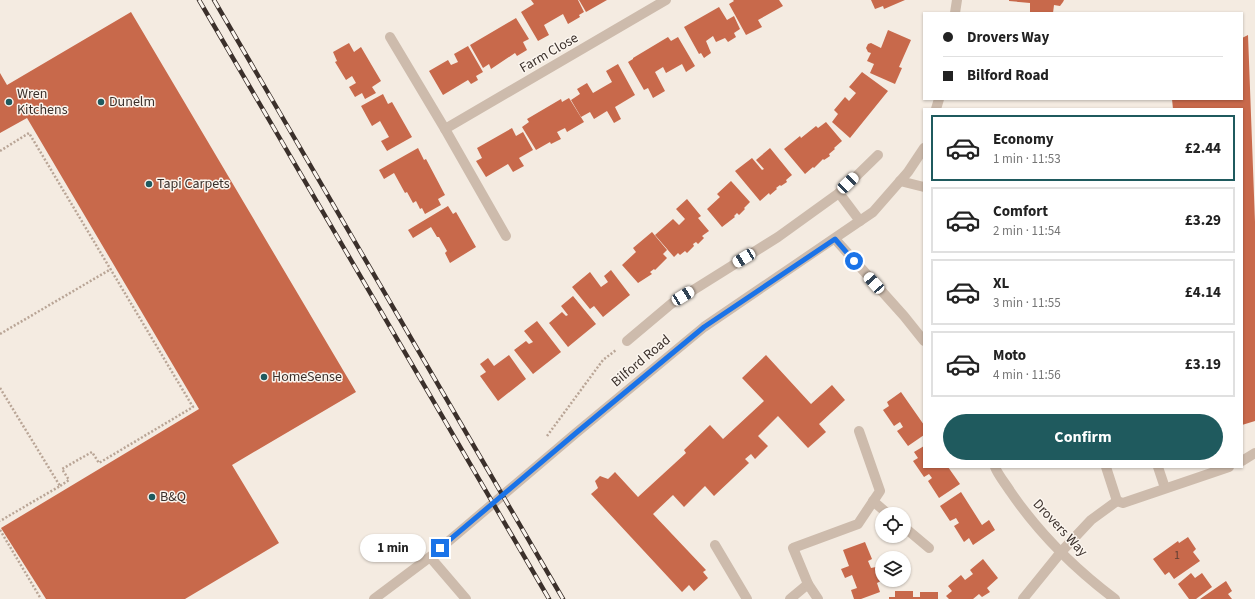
<!DOCTYPE html>
<meta charset="utf-8">
<style>
body{margin:0;font-family:"Source Sans 3",sans-serif;background:#f2f2f2;color:#222;height:100vh;display:flex;flex-direction:column;font-size:15px;white-space:nowrap}
*{box-sizing:border-box;margin:0}
p{font-size:13px;color:#767676}
.icon{flex:none;width:22px;height:22px;fill:none;stroke:currentColor;stroke-width:2;stroke-linecap:round;stroke-linejoin:round}
.map{position:relative;flex:1;overflow:hidden}
.panel{position:absolute;left:923px;top:108px;width:320px;height:360px;display:flex;flex-direction:column;background:#fff;border-radius:0px;box-shadow:0 1px 3px #0004}
.panel>*{flex:none}
.top-card{position:absolute;left:923px;top:12px;width:320px;height:88px;border-radius:0px;box-shadow:0 1px 3px #0004;display:grid;align-content:center;height:88px;padding:0 20px;background:#fff}
.controls{position:absolute;left:875px;top:507px;display:grid;gap:8px}
.controls a{display:grid;place-items:center;width:36px;height:36px;border-radius:50%;background:#fff;box-shadow:0 1px 3px #0004;font-size:20px}
.end{position:absolute;width:18px;height:18px;margin:-9px;border:5px solid #1a73e8;background:#fff;box-shadow:0 0 0 2px #fff}
.from{border-radius:50%}
.bubble{position:absolute;height:28px;border-radius:14px;background:#fff;box-shadow:0 1px 3px #0004;font-size:13px;font-weight:700;line-height:28px;text-align:center}
.car{position:absolute;width:12px;height:24px;margin:-12px -6px;border-radius:5px;box-shadow:0 0 3px 1px #0007;background:linear-gradient(#fff 24%,#345 0 40%,#fff 0 76%,#345 0 86%,#fff 0)}
.top-card b{display:flex;align-items:center;gap:14px;height:38px;font-size:15px}
.top-card b+b{border-top:1px solid #e0e0e0}
.top-card i{width:10px;height:10px;background:#222}
ul{padding:7px 0 0;list-style:none}
li{display:flex;align-items:center;gap:12px;height:66px;margin:0 8px 6px;padding:0 12px;border:2px solid #e0e0e0;border-radius:0px}
li div{flex:1}
li b{display:block;font-size:15px}
li em{font-style:normal;font-weight:700}
li.on{border-color:#1f5a5e}
li>.icon{width:36px;height:36px;stroke-width:1.5}
.primary-button{display:flex;gap:8px;margin-top:auto;padding:8px 20px}
.primary-button a{flex:1;height:46px;border-radius:24px;background:#1f5a5e;color:#fff;font-size:16px;font-weight:700;line-height:46px;text-align:center}
.map>svg:first-child{display:block}
</style>
<div class="map">
<svg width="1255" height="599" viewBox="0 0 1255 599">
<rect width="100%" height="100%" fill="#f4ebe1"/>
<g fill="#c8694b">
<path d="M531,0H578L584,12L579,15L580,17L568,24L563,14L544,25L549,35L538,41L521,12L534,4Z"/>
<path d="M579,0H607L586,12Z"/>
<path d="M733,0H779L783,6L758,20L762,27L746,35L729,4L734,1Z"/>
<path d="M871,0H905L884,9L883,6L875,9Z"/>
<path d="M1009,0H1064L1063,2L1060,6L1054,5L1053,13H1030V3L1009,1Z"/>
<path d="M719,7L727,20L734,16L740,29L734,33L736,37L728,42L725,38L716,42L713,36L706,41L711,53L704,58L701,53L699,54L684,27Z"/>
<path d="M131,12L356,392L232,465L279,543L185,599H46L1,528L199,409L27,118L0,133V73L7,85Z"/>
<path d="M516,18L529,39L523,42L527,50L517,56L515,53L491,69L489,64L483,68L470,45Z"/>
<path d="M888,30L911,40L899,67L902,68L895,84L870,73L874,64L867,61L871,53L868,52L866,48L868,44L871,43L881,48Z"/>
<path d="M1248,35L1255,222V421L1242,425V109H1173L1172,99H1242V38Z"/>
<path d="M668,37L671,41L678,37L695,66L686,72L682,64L666,73L663,67L655,72L665,91L653,98L648,88L644,90L628,62L633,59V58Z"/>
<path d="M349,43L354,52L361,47L381,81L372,87L376,93L365,99L362,93L355,97L349,87L356,83L352,76L346,80L335,62L337,61L333,52Z"/>
<path d="M468,46L483,72L476,76L478,80L471,84L468,80L443,95L429,71L448,60L451,65L458,62L454,54Z"/>
<path d="M618,64L635,95L615,107L621,119L614,123L607,111L594,119L590,112L581,117L571,100L580,94L577,89L587,83L593,93L612,82L606,71Z"/>
<path d="M862,72L888,91L850,138L832,122L838,114L834,110L845,97L849,101L856,93L849,87Z"/>
<path d="M383,94L388,104L392,102L412,137L387,151L381,141L389,137L380,121L372,126L361,106Z"/>
<path d="M569,98L584,122L567,132L565,128L557,132L561,139L551,144L550,142L536,150L522,127L529,122L527,119L561,99L562,102Z"/>
<path d="M826,122L842,141L834,148L835,149L829,154L830,156L824,160L823,159L814,168L813,167L805,174L784,149L800,136L801,138L816,126L818,128Z"/>
<path d="M512,128L516,136L523,132L533,150L519,158L524,166L513,172L508,164L486,177L476,161L482,158L477,148Z"/>
<path d="M418,148L424,160L426,159L445,195L438,199L441,205L425,214L422,208L420,209L416,201L413,203L407,192L405,193L394,173L384,179L379,170Z"/>
<path d="M770,148L792,175L786,180L787,182L781,186L780,185L776,188L777,189L770,195L769,193L760,201L735,171L752,158L762,170L764,169L756,160Z"/>
<path d="M731,181L750,202L744,208L745,209L739,215L737,213L734,216L735,217L722,227L707,209L720,197L717,194Z"/>
<path d="M687,199L701,216L698,218L709,231L702,236L704,238L698,244L696,242L693,244L694,246L687,253L685,251L680,255L678,253L674,257L655,235L673,219L679,225L685,219L676,209Z"/>
<path d="M448,206L453,214L456,212L476,247L450,263L445,253L447,251L439,237H437L431,227L413,238L408,230Z"/>
<path d="M652,232L667,250L663,254L667,258L655,270L654,269L650,272L652,274L638,283L622,265L636,252L633,248Z"/>
<path d="M611,270L630,295L603,317L594,306L590,309L572,287L590,272L601,287L608,282L604,276Z"/>
<path d="M573,296L596,324L568,347L549,323L562,312L566,316L568,315L561,306Z"/>
<path d="M537,321L561,352L533,374L514,350L526,341L529,344L533,342L524,331Z"/>
<path d="M509,355L526,379L498,401L480,376L486,372L480,364L488,358L494,366Z"/>
<path d="M766,355L811,404L832,385L845,400L819,424L826,432L808,448L778,416L758,436L768,446L755,459L751,454L745,459L749,463L714,496L705,486L684,507L673,495L653,514L706,570L703,572L708,578L694,591L689,585L682,592L591,494L598,488L595,481L600,476L608,479L615,472L638,497L686,453L684,450L710,425L723,439L764,401L742,378Z"/>
<path d="M901,392L924,425V435L908,446L897,431L903,427L900,422L894,426L883,410L889,406L887,402Z"/>
<path d="M924,446V467H948L960,484L939,498L928,481L932,478L929,474L924,477L913,461L918,458L914,452Z"/>
<path d="M961,492L982,525L989,520L995,530L973,545L969,538L964,542L954,526L959,523L956,518L950,521L940,506Z"/>
<path d="M1188,537L1196,549L1193,552L1200,561L1174,579L1169,572L1165,575L1153,559L1178,541L1179,543Z"/>
<path d="M865,542L872,559L868,561L871,568L876,567L881,581L877,583L880,592L861,599H854L851,590L857,588L852,575L845,578L841,569L849,566L843,550Z"/>
<path d="M983,559L998,578L987,588L990,592L982,597L979,594L973,599H949L946,596L952,591L948,586L961,575L965,580L973,574L970,570Z"/>
<path d="M1191,573L1195,578L1202,573L1212,587L1196,599H1189L1178,584Z"/>
<path d="M1226,581L1232,591L1228,594L1232,599H1200Z"/>
<path d="M895,591H913V597H920V592H938V599H889V597H895Z"/>
</g>
<g fill="none" stroke-linecap="round" stroke-linejoin="round">
<g stroke="#b9a596" stroke-width="2.5" stroke-dasharray="2 2" stroke-linecap="butt">
<path d="M0,151L29,133L193,407L99,463L92,452L62,469L69,480L60,486"/>
<path d="M0,334L111,269"/>
<path d="M0,388L60,486L0,521"/>
<path d="M547,436L603,360L616,350"/>
<path d="M0,530L41,599"/>
</g>
<g stroke="#cdbbac" stroke-width="10">
<path d="M955,13L957,0"/>
<path d="M390,37L445,129L506,236"/>
<path d="M936,109L939,99"/>
<path d="M445,129L666,0"/>
<path d="M900,181L924,187"/>
<path d="M839,193L860,221"/>
<path d="M835,239L904,316L924,341"/>
<path d="M627,341L671,304L778,237L839,193L878,155"/>
<path d="M1242,461L1255,453"/>
<path d="M995,467C998,475 1005,483 1010,491C1038,532 1075,569 1115,599"/>
<path d="M1106,467L1117,501"/>
<path d="M1158,467L1165,488"/>
<path d="M873,501L888,514"/>
<path d="M1117,501L1123,503L1229,467"/>
<path d="M904,527L929,548"/>
<path d="M715,545L747,599"/>
<path d="M430,557L466,599"/>
<path d="M374,599L430,557L576,433L704,327L873,212L908,172L924,148"/>
<path d="M790,599L808,584"/>
<path d="M818,599L808,584L793,548L858,524L880,491L859,431"/>
<path d="M1023,599L1061,552L1091,520L1117,501"/>
</g>
<defs>
<g id="rail">
<path d="M199,0L549,599"/>
<path d="M214,0L563,599"/>
</g>
</defs>
<use href="#rail" stroke="#3b302b" stroke-width="4.5"/>
<use href="#rail" stroke="#fbf5ee" stroke-width="3" stroke-dasharray="9" stroke-linecap="butt"/>
</g>
<g fill="none" stroke-linecap="round" stroke-linejoin="round">
<path stroke="#1a73e8" stroke-width="5" d="M440,548L576,433L704,327L835,239L854,261"/>
</g>
<g fill="#1f5a5e" stroke="#fbf5ee" stroke-width="1.5">
<circle cx="9" cy="102" r="4"/>
<circle cx="101" cy="102" r="4"/>
<circle cx="149" cy="184" r="4"/>
<circle cx="264" cy="377" r="4"/>
<circle cx="152" cy="497" r="4"/>
</g>
<g text-anchor="middle" dominant-baseline="central" stroke-width="3" stroke-linejoin="round" paint-order="stroke">
<g font-size="12" fill="#5e3e33">
<text x="1177" y="555">1</text>
</g>
<g font-size="14" fill="#3b302b" stroke="#fbf5ee">
<text transform="translate(549 53) rotate(-30)">Farm Close</text>
<text transform="translate(641 361) rotate(-40)">Bilford Road</text>
<text transform="translate(1060 528) rotate(47)">Drovers Way</text>
</g>
<g font-size="14" fill="#3b302b" stroke="#fbf5ee" text-anchor="start">
<text x="17" y="94">Wren<tspan x="17" dy="16">Kitchens</tspan></text>
<text x="109" y="102">Dunelm</text>
<text x="157" y="184">Tapi Carpets</text>
<text x="272" y="377">HomeSense</text>
<text x="160" y="497">B&amp;Q</text>
</g>
</g>
</svg>
<div class="controls">
<a><svg class="icon" aria-label="locate" viewBox="0 0 24 24"><circle cx="12" cy="12" r="6"/><path d="M12 2v4M12 18v4M2 12h4M18 12h4"/></svg></a>
<a><svg class="icon" aria-label="layers" viewBox="0 0 24 24"><path d="M12 4l9 5-9 5-9-5zM3 14l9 5 9-5"/></svg></a>
</div>
<i class="end from" style="left:854px;top:261px"></i>
<i class="end" style="left:440px;top:548px"></i>
<div class="bubble" style="left:360px;top:534px;width:66px">1 min</div>
<i class="car" style="left:848px;top:183px;rotate:46deg"></i>
<i class="car" style="left:744px;top:258px;rotate:239deg"></i>
<i class="car" style="left:874px;top:283px;rotate:318deg"></i>
<i class="car" style="left:683px;top:296px;rotate:58deg"></i>
<div class="top-card">
<b><i class="from"></i>Drovers Way</b>
<b><i></i>Bilford Road</b>
</div>
<section class="panel">
<ul>
<li class="on"><svg class="icon" aria-label="car" viewBox="0 0 24 24"><path d="M5 17H2v-5l4-1 3-4h7l3 4 3 1v5h-3M9 17h6M6 11h13"/><circle cx="7" cy="17" r="2"/><circle cx="17" cy="17" r="2"/></svg><div><b>Economy</b><p>1 min · 11:53</p></div><em>£2.44</em></li>
<li><svg class="icon" aria-label="car" viewBox="0 0 24 24"><path d="M5 17H2v-5l4-1 3-4h7l3 4 3 1v5h-3M9 17h6M6 11h13"/><circle cx="7" cy="17" r="2"/><circle cx="17" cy="17" r="2"/></svg><div><b>Comfort</b><p>2 min · 11:54</p></div><em>£3.29</em></li>
<li><svg class="icon" aria-label="car" viewBox="0 0 24 24"><path d="M5 17H2v-5l4-1 3-4h7l3 4 3 1v5h-3M9 17h6M6 11h13"/><circle cx="7" cy="17" r="2"/><circle cx="17" cy="17" r="2"/></svg><div><b>XL</b><p>3 min · 11:55</p></div><em>£4.14</em></li>
<li><svg class="icon" aria-label="car" viewBox="0 0 24 24"><path d="M5 17H2v-5l4-1 3-4h7l3 4 3 1v5h-3M9 17h6M6 11h13"/><circle cx="7" cy="17" r="2"/><circle cx="17" cy="17" r="2"/></svg><div><b>Moto</b><p>4 min · 11:56</p></div><em>£3.19</em></li>
</ul>
<div class="primary-button"><a>Confirm</a></div>
</section>
</div>
